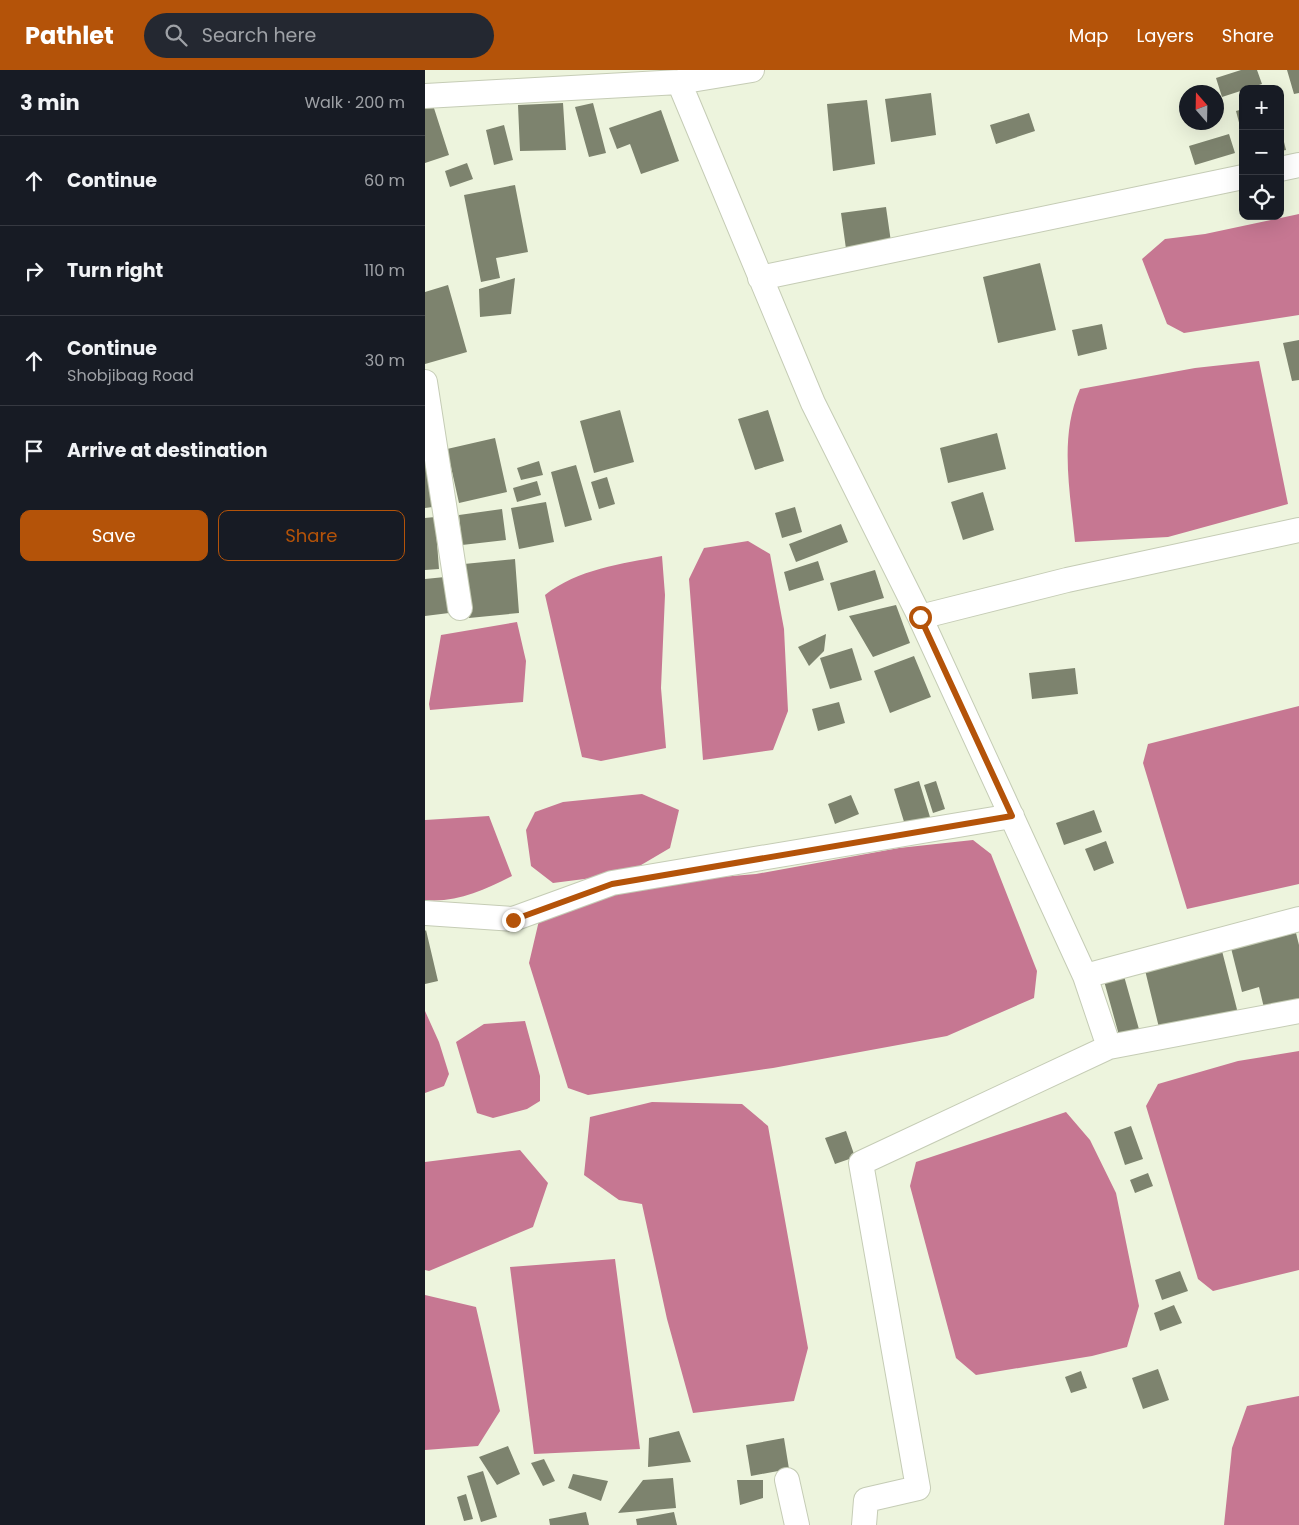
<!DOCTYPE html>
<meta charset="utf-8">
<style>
body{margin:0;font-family:Poppins,sans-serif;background:#242831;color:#f1f3f6}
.controls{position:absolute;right:15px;top:15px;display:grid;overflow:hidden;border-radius:10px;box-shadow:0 5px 20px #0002}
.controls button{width:45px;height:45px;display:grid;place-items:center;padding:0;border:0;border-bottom:1px solid #363941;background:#171b24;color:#f1f3f6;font:25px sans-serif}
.compass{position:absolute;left:754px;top:15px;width:45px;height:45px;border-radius:50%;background:#171b24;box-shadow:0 5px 20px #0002;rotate:340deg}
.stop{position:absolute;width:15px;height:15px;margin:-11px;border:4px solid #b45309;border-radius:50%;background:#fff}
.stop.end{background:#b45309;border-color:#fff;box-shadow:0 1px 5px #0008}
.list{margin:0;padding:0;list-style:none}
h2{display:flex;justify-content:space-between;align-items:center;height:65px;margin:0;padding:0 20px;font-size:21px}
h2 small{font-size:16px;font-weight:400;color:#9ea1a6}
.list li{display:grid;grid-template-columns:32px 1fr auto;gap:15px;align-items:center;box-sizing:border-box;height:90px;padding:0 20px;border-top:1px solid #363941}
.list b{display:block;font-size:19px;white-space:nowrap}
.list p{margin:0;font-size:16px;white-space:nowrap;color:#9ea1a6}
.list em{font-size:16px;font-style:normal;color:#9ea1a6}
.actions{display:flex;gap:10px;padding:15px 20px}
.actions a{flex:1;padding:11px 0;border:1px solid #b45309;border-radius:10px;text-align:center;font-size:18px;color:#b45309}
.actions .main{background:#b45309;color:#fff}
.icon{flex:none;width:28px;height:28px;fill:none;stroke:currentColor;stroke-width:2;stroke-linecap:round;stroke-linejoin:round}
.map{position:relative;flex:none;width:874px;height:1455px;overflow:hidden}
header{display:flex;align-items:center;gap:30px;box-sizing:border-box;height:70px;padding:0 25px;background:#b45309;color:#fff}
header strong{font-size:24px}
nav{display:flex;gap:28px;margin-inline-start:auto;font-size:18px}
.search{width:350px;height:45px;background:#242831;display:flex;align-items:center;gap:12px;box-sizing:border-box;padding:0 18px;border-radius:28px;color:#9ea1a6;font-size:19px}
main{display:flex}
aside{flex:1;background:#171b24}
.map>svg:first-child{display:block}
</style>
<header>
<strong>Pathlet</strong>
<div class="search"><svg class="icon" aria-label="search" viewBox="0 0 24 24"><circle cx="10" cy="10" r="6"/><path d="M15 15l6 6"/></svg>Search here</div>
<nav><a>Map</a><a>Layers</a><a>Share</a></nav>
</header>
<main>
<aside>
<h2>3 min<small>Walk · 200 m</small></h2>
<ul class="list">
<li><svg class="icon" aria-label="ahead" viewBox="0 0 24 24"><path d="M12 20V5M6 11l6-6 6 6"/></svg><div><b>Continue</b></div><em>60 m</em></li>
<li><svg class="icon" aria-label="right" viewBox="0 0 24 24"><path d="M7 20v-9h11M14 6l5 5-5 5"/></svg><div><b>Turn right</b></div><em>110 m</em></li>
<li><svg class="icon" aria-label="ahead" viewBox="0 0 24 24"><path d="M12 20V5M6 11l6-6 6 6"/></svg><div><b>Continue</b><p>Shobjibag Road</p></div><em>30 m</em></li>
<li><svg class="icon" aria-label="arrive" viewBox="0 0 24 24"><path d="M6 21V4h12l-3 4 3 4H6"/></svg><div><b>Arrive at destination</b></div></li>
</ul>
<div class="actions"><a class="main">Save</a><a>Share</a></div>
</aside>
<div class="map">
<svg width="874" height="1455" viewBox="0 0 874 1455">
<rect width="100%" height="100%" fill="#edf4dd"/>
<path fill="#c67792" d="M874,144V245L759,263L742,254L717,189L740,169L780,164Z
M834,291L863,434L743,467L650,472C645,421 634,366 655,319L770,298Z
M323,471L345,484L359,559L363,641L348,680L278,690L264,509L279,478Z
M237,486L240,525L236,618L241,678L176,691L157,687L120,525C153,499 196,494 237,486Z
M92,552L101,591L98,632L5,640L4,634L16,565Z
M874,636V814L762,839L718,693L723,674Z
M217,724L254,740L245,778L211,798L175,807L128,813L106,796L101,760L110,742L138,732Z
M64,746L87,806C60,820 31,833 0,830V750Z
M548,770L566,784L612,901L609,928L522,966L348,998L163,1025L143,1018L104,893L116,842L237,812L331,804L474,778Z
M0,941L14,972L24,1004L19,1016L0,1023Z
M100,951L115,1006V1031L102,1039L68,1048L52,1043L31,972L59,954Z
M874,981V1200L788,1221L773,1209L721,1036L733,1014L813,991Z
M227,1032L317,1034L343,1056L383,1278L369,1331L268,1343L242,1249L217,1134L194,1130L159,1105L165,1047Z
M641,1042L665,1070L691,1123L714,1236L702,1277L667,1286L551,1305L531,1288L485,1116L491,1092Z
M95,1080L123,1113L108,1157L4,1201L0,1200V1092Z
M190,1189L215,1379L109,1384L85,1197Z
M0,1225L51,1237L75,1341L53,1376L0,1380Z
M874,1326V1455H799L807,1378L822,1336Z"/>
<path fill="#7d836e" d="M816,0H832L837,14L797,27L791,8Z
M862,0H874V23L869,24Z
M506,23L511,65L466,72L460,29Z
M442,30L450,94L408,101L402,34Z
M138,33L141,80L95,81L93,35Z
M168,33L181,83L164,87L150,37Z
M8,35L24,85L0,93V38Z
M818,39V64H817L811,41Z
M236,40L254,91L216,104L205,74L192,79L184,58Z
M604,43L610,61L571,74L565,55Z
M79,55L88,90L69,95L61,60Z
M856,60L861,80L855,81V61Z
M804,64L810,83L770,95L764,76Z
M42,93L48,109L25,117L20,101Z
M90,115L103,182L71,188L75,208L56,212L39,125Z
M461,137L467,179L422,186L416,143Z
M615,193L631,260L573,273L558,207Z
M90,208L86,244L55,247L54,219Z
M23,215L42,282L0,294V222Z
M677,254L682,279L653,286L647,260Z
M874,270V310L867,311L858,273Z
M195,340L209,392L169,403L155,351Z
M343,340L359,391L330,400L313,349Z
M572,363L581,399L523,413L515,378Z
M70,368L82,422L34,433L22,379Z
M0,382L15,436L0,438Z
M114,391L118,405L96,410L92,398Z
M151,395L167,450L140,457L126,402Z
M182,407L190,434L174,439L166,412Z
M112,411L116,425L92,432L88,418Z
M558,422L569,460L538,470L526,432Z
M121,432L129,472L94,479L86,438Z
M370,437L377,462L357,468L350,443Z
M77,439L81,470L37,475L34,445Z
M10,447L14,499L0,500V448Z
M416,454L423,472L371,492L364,474Z
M90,489L94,543L44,548L39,494Z
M393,491L399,510L364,521L359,502Z
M450,500L459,528L413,541L405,513Z
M20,507L24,543L0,546V509Z
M471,535L485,573L448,587L424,546Z
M401,564L399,581L384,596L373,577Z
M427,578L437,610L405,619L395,588Z
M489,586L506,627L465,643L449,601Z
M650,598L653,624L607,629L604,603Z
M414,632L420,653L393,661L387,639Z
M494,711L505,747L480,755L469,719Z
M511,711L520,739L508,743L499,715Z
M426,725L434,744L410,754L403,734Z
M669,740L677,762L639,775L631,753Z
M681,771L689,793L669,801L660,779Z
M1,860L13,911L0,914V861Z
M871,863L874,875V934L840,942L834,917L817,922L806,878Z
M796,877L816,955L738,974L719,896Z
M699,906L717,970L697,976L679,911Z
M706,1056L718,1089L700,1095L689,1062Z
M421,1061L430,1087L410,1094L400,1068Z
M723,1103L728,1116L710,1123L705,1110Z
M755,1201L763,1221L737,1230L730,1210Z
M749,1235L757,1253L735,1261L729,1243Z
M733,1299L744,1330L718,1339L707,1308Z
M656,1301L662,1318L646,1323L640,1307Z
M254,1361L266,1392L223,1397L224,1368Z
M359,1368L364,1399L326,1406L321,1375Z
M83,1376L95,1404L72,1415L54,1387Z
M119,1389L130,1411L118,1416L106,1393Z
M58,1401L72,1447L56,1452L42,1406Z
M148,1404L183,1411L176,1431L143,1418Z
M248,1408L251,1438L193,1443L218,1410Z
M312,1410H338V1428L315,1435Z
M41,1424L48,1449L39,1451L32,1427Z
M161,1442L164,1455H125L124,1449Z
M249,1442L252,1455H212L211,1449Z"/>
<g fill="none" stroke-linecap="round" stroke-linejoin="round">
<g stroke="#c5ccb5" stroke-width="26">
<path id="minor" d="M254,12L388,333L495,547L660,906L874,849
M0,26L254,12L327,0
M855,99L874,95
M335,208L818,107
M0,312L35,538
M495,547L642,510L874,460
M0,843L88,849L187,813L587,746
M684,977L874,941
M372,1455L362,1410L372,1455
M439,1455L441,1430L493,1418L436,1093L684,977L660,906"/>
</g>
<use href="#minor" stroke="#fff" stroke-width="24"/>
</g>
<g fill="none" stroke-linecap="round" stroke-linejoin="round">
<path stroke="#b45309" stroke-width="6" d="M88,850L187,814L587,746L495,547"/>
</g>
</svg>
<div class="controls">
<button>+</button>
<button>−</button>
<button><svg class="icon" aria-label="locate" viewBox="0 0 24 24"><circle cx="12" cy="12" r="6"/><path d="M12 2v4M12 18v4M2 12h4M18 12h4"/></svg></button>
</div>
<svg class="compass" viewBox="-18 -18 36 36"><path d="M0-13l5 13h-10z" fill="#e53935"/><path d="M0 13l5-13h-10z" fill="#9ea1a6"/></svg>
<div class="stop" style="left:495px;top:547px"></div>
<div class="stop end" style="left:88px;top:850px"></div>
</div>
</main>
